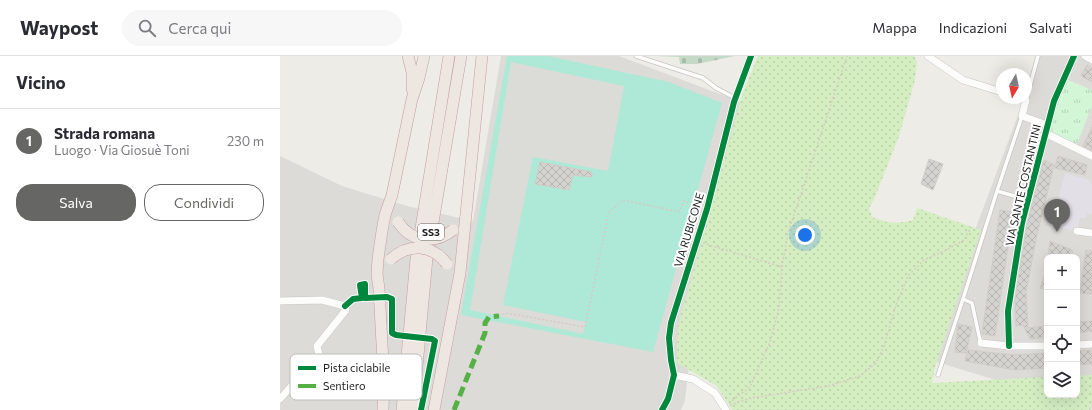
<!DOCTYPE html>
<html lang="it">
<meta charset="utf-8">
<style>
body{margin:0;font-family:Commissioner,sans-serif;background:#f7f7f7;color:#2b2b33}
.controls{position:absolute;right:12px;bottom:12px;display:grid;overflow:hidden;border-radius:8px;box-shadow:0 4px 16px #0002}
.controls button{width:36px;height:36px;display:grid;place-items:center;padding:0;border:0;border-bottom:1px solid #e1e1e2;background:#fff;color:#2b2b33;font:20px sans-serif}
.compass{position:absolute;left:716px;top:12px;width:36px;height:36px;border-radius:50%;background:#fff;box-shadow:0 4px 16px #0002;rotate:189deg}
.you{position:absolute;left:525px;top:179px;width:14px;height:14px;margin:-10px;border:3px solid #fff;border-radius:50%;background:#1a73e8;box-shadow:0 0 0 6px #1a73e833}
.badge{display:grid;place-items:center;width:26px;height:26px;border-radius:50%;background:#666664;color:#fff;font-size:13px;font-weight:700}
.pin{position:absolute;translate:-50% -33px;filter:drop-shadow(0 1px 2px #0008)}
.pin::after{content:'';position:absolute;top:21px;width:14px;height:12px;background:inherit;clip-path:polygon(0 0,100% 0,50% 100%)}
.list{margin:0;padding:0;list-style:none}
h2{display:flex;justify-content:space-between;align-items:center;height:52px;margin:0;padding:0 16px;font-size:17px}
h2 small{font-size:13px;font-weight:400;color:#7c7c81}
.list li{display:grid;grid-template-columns:26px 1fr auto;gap:12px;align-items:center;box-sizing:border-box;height:64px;padding:0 16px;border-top:1px solid #e1e1e2}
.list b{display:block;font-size:15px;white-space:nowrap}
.list p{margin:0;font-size:13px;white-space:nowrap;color:#7c7c81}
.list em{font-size:13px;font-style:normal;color:#7c7c81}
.actions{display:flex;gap:8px;padding:12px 16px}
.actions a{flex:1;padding:9px 0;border:1px solid #666664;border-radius:16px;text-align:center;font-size:14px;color:#666664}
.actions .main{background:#666664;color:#fff}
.icon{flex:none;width:22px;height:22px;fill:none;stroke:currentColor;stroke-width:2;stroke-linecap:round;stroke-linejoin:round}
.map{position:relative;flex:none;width:812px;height:354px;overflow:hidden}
header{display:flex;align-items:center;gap:24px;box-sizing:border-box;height:56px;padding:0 20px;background:#fff;border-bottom:1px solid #e1e1e2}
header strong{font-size:19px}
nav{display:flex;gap:22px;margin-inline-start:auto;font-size:14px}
.search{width:280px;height:36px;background:#f7f7f7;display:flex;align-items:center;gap:10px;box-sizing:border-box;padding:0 14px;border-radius:22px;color:#7c7c81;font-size:15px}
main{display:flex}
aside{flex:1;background:#fff}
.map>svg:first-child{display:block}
</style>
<header>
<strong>Waypost</strong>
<div class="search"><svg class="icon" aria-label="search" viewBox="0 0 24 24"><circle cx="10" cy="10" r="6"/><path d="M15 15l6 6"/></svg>Cerca qui</div>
<nav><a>Mappa</a><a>Indicazioni</a><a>Salvati</a></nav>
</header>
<main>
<aside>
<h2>Vicino<small></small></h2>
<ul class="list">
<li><span class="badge">1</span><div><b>Strada romana</b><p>Luogo · Via Giosuè Toni</p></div><em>230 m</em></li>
</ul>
<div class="actions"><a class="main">Salva</a><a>Condividi</a></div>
</aside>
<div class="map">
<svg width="812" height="354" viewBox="0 0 812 354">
<defs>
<pattern id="grass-dots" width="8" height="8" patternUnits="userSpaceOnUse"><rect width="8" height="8" fill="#d4eec2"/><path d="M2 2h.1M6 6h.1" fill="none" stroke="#b6cca6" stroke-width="1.8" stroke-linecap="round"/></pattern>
<pattern id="cemetery-stones" width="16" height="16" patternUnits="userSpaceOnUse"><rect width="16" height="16" fill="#c4dac7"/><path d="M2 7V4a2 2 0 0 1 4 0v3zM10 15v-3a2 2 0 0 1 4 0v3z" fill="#a8bbaa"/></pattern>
<pattern id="park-tufts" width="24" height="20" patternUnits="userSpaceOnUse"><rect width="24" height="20" fill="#d2f6d6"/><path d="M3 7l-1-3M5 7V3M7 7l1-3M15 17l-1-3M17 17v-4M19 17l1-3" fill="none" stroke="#b4d2b7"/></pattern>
<pattern id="building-cross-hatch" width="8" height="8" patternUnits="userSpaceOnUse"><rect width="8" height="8" fill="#d5d3cf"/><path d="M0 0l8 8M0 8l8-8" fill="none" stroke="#b6b5b1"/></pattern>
</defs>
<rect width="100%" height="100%" fill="#edece6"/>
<path fill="#dcdbd8" d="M221,0H339L469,49L411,291L405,344L401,354H0V100L62,130L127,150L193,165Z
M760,0H812V354H791L797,339V201H767V329H732L647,303Z"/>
<path fill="url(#grass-dots)" d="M478,0H634L637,6L635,24L619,80L595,141L589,152L592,161C609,168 616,168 633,164L637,152L701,174L655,311L652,327L767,321V339H797V320L812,319V345L810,354H452L437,330L397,307L398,271L462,39Z"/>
<path fill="url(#cemetery-stones)" d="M377,0H455L417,8H400L399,1Z"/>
<path fill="url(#park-tufts)" d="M786,23L812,34V50L796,90L774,79L771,69Z"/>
<path fill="#ade9d6" d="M227,0H268L389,26L442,47L373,296L181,259Z"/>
<path fill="#dbdbd8" d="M231,6L344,30L328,115L253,101L223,249L306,266L303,278L190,254Z"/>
<path fill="#e2e0e6" d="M785,117L809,124L812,129V158L807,157L806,162H800L797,175L771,170Z"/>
<path fill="url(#building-cross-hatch)" stroke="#d0cdc7" d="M807,9L812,12V26L801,20Z
M812,71V94L803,90Z
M778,100L807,109L805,119L775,112Z
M649,103L663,108L653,134L641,128Z
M764,104L774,109L756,183L746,237L748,272L767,270V281L750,283L743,269L736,270L735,242L747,168Z
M260,106L312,116V121L293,119L289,134L255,128Z
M720,154L733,156L715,280L702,278Z
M770,185L792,194L794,201H768Z
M806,194L812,195V229L811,238L800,237Z
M766,214H767V233L760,232Z
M812,265V275L797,277V266Z
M678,268L692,271L686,297L675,296Z
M688,294L735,299L767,297V312L735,314L685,305Z
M812,294V308L797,309V295Z"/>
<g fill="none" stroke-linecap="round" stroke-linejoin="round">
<g stroke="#c5c5c2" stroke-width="5">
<path id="service" d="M356,0L423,22L436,32L455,42
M746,44L758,0
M717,135L742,60
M683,243L692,247L699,280L701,287
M658,319L683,243L717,135L748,144"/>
</g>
<g stroke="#c5c5c2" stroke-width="8">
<path id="minor" d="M648,0L683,24L722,36
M805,0L812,4
M741,42L746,44L742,60L767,69
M765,77L812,100
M797,175L812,177
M0,245L42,244L65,250L66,254L37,290L39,299L0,343
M701,287L729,290H767
M797,289L812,288
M729,290L728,255L742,167L774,45L794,0
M394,319L413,323L435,337L446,354
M382,354L388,343L394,319L391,304L389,282L391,267L427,153L454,46L471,0"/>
</g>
<g stroke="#c59ca2" stroke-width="12">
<path id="trunk" d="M128,0L132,16V33
M103,354L104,324L99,233L97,218L98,203L102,175L105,159L112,139L132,43L139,22L144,0
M122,354L136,203L169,0
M133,354L147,202L181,0
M154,354L180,217L202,0"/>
</g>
<path stroke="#d7cac5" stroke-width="1.5" stroke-dasharray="2 2" stroke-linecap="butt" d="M423,187L502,211
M109,241L112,243V277L116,279
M70,246L73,243L82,242L80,229L85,228V242H90
M219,260L226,257L305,271L329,156L343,144L399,156L404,145L421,151
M144,338L155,285L152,283
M449,347L470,331L490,286L499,252L502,211L508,177L567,0
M450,349L471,342L548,330L580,320L596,307L604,290L616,249L628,220L644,204L666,194L684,184L691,171"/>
<use href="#service" stroke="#fcfcfb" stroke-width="3.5"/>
<use href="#minor" stroke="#fcfcfb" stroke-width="7"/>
<use href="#trunk" stroke="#eee6e0" stroke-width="11"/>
<g stroke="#c59ca2" stroke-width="12" stroke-linecap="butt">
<path id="trunk-bridge" d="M118,166C131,186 154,189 173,174
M111,203C129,187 152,188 167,208"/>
</g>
<use href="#trunk-bridge" stroke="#eee6e0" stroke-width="11"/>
<path stroke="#55b145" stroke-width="5" stroke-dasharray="10 5" stroke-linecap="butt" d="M174,354L205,277V267L209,261L219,260"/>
<g stroke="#fff" stroke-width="8">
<path id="cycleway" d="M65,250L73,243L82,242L80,229L85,228V242L107,241L112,243V277L116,279L152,283L155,285L141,354
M729,290L728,255L742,167L774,45L794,0
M382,354L388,343L394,319L391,304L389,282L391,267L427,153L454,46L471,0"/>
</g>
<use href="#cycleway" stroke="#00873e" stroke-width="6"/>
</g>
<g text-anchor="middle" stroke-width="4" stroke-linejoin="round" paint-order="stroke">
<rect fill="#fff" stroke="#626262" stroke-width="1" x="138" y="168" width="26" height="16" rx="3"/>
<g font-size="10" font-weight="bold" fill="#1e1e1e">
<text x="151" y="180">SS3</text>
</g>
<g font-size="11" fill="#1e1e1e" stroke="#fff">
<text transform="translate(743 129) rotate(-77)" y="4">VIA SANTE COSTANTINI</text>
<text transform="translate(409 174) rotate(-73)" y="4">VIA RUBICONE</text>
</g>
</g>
<rect x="10" y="298" width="132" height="46" rx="6" fill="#fff" stroke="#bcbcbc" stroke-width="1"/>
<rect x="18" y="310" width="18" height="4" fill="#00873e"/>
<rect x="18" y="328" width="18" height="4" fill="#55b145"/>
<g font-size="11" fill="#1e1e1e">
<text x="43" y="316">Pista ciclabile</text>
<text x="43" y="334">Sentiero</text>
</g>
</svg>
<div class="controls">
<button>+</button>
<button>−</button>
<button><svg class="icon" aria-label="locate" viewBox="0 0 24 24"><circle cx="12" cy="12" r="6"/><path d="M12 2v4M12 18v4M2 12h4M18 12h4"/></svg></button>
<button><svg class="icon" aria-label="layers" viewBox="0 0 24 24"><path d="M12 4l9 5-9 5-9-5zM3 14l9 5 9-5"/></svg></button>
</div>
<svg class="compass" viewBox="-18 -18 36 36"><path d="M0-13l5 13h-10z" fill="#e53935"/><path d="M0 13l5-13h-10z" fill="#7c7c81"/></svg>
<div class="you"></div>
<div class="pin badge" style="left:777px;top:176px">1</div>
</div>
</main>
